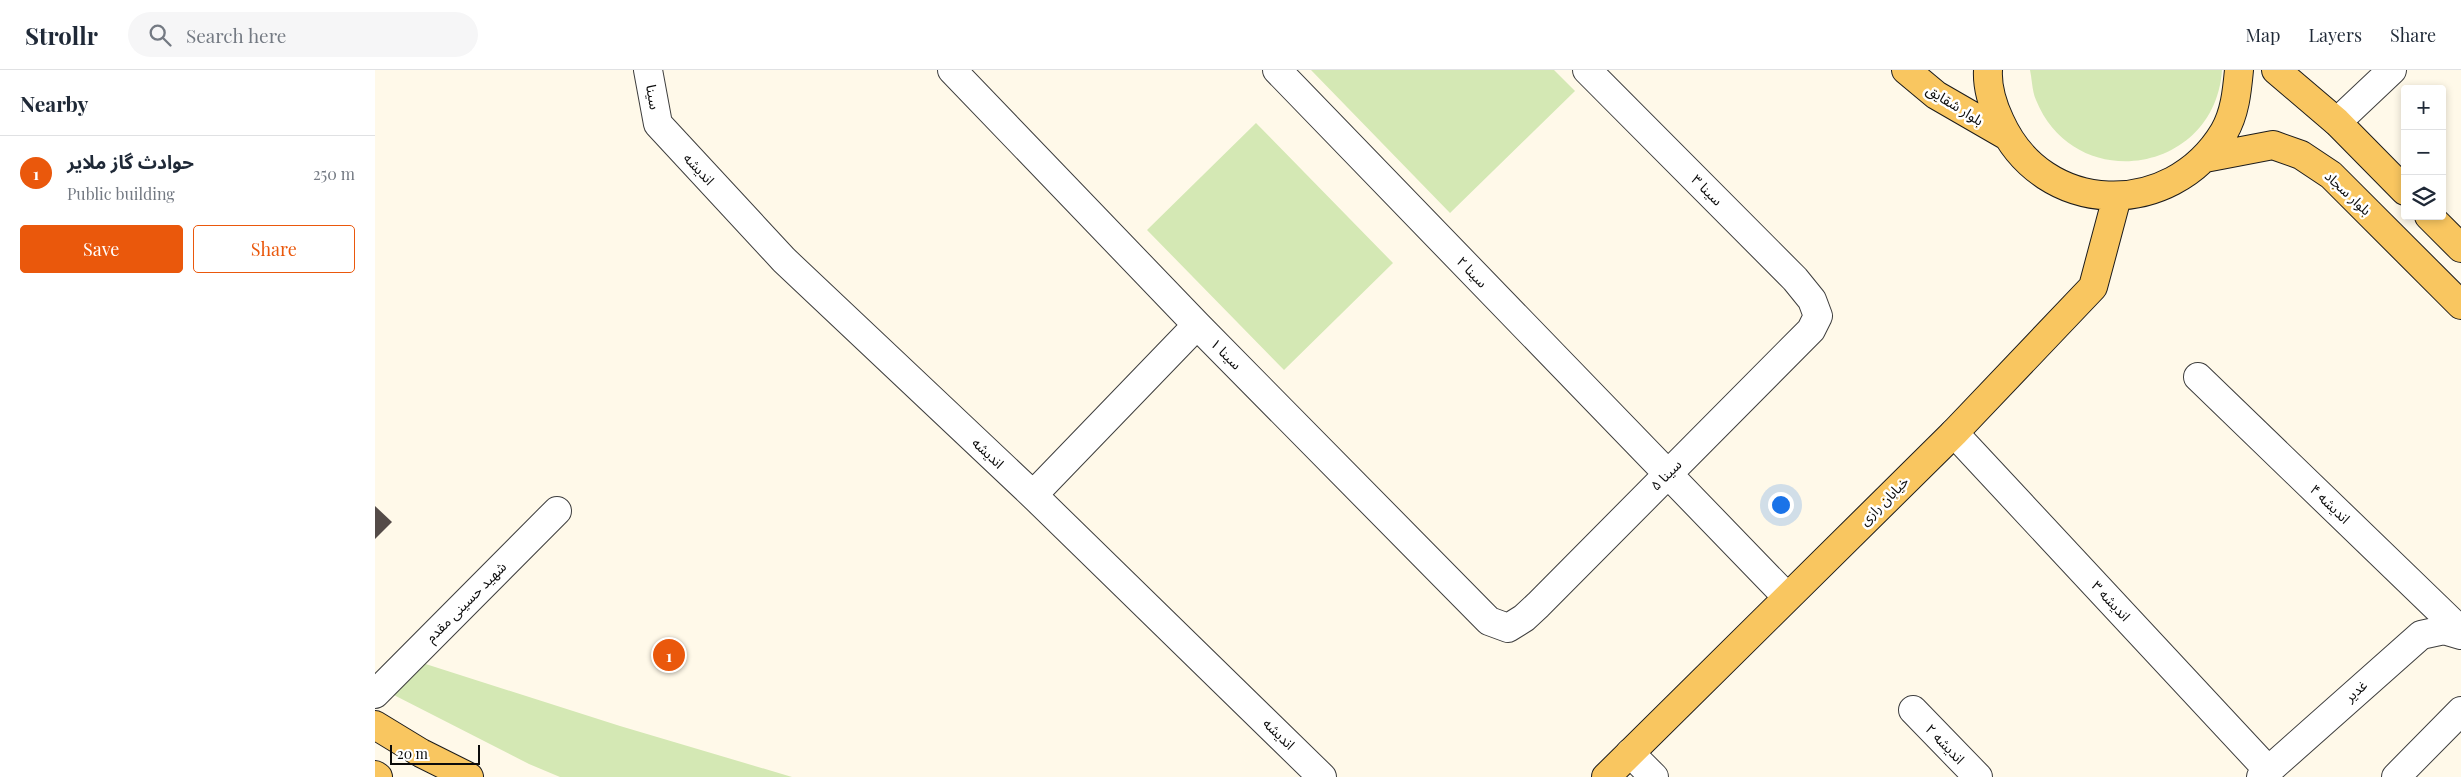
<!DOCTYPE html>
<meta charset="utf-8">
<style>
body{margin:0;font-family:"Playfair Display","Noto Sans Arabic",serif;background:#f6f6f7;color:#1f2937}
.controls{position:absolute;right:15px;top:15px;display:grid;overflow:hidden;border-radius:5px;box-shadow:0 2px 8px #0003}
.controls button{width:45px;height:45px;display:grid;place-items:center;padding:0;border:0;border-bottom:1px solid #e0e1e3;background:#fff;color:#1f2937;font:25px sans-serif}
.scale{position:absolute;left:15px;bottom:12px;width:90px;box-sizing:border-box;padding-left:5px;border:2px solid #0b0b0b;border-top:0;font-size:14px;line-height:18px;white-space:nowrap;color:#0b0b0b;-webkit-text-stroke:4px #fff;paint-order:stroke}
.you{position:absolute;left:1405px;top:434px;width:18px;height:18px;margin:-12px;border:4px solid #fff;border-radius:50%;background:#1a73e8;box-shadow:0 0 0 8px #1a73e833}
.badge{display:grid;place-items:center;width:32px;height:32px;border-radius:50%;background:#ea580c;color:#fff;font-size:16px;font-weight:700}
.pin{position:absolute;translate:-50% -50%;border:2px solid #fff;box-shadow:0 1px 5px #0006}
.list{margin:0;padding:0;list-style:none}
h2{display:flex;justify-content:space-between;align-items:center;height:65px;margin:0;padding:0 20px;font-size:21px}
h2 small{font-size:16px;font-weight:400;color:#747a83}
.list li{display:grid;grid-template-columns:32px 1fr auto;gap:15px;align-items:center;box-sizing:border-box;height:75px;padding:0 20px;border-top:1px solid #e0e1e3}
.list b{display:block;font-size:19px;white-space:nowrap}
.list p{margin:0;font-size:16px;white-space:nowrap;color:#747a83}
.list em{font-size:16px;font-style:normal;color:#747a83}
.actions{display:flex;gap:10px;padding:15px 20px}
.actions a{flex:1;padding:11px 0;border:1px solid #ea580c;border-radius:5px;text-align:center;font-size:18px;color:#ea580c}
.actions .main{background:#ea580c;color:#fff}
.icon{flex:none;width:28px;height:28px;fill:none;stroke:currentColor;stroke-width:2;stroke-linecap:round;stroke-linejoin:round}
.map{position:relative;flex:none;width:2086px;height:707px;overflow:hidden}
header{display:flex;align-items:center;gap:30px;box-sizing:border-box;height:70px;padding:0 25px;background:#fff;border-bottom:1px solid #e0e1e3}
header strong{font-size:24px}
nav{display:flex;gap:28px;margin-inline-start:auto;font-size:18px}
.search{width:350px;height:45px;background:#f6f6f7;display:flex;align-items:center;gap:12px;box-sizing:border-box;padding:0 18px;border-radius:28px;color:#747a83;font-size:19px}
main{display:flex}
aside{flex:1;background:#fff}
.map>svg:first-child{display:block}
</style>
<header>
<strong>Strollr</strong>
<div class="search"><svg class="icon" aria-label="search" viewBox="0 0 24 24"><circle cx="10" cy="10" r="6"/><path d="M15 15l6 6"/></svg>Search here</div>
<nav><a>Map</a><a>Layers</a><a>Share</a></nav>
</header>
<main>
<aside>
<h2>Nearby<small></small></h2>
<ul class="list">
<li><span class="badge">1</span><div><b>حوادث گاز ملایر</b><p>Public building</p></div><em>250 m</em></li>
</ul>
<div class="actions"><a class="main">Save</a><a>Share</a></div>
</aside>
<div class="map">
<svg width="2086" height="707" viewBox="0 0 2086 707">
<rect width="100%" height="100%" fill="#fff9e9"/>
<path fill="#d4e8b4" d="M936,0H1179L1200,21L1075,143Z
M1655,0H1847C1840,104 1700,126 1661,30C1657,21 1657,9 1655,0Z
M881,53L1018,193L909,300L772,160Z
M35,589L245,656L417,707H185L154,694L11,621Z"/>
<path fill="#544b48" d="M0,436L17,452L0,469Z"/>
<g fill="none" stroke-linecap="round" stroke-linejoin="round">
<g stroke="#3e3e3e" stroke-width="30">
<path id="minor" d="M273,0L283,54L409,190L658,425L947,707
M577,0L822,255L1114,551L1133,558L1149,548L1163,535L1436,260L1443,246L1437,230L1420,209L1212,0
M902,0L1412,527
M1962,52L2017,0
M1823,307L2086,561
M1579,363L1893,700
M658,425L822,255
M0,624L182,441
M1538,640L1603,707
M1255,683L1279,707
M1886,707L2046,565L2069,560L2086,565
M2021,707L2086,641"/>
</g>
<g stroke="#1c1c1c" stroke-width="30">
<path id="major" d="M1531,0L1561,25L1632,66
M1613,0C1612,17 1618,36 1625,51C1668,147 1796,150 1849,62C1860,43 1862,21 1864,0
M1901,0L1962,52L2030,121
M1830,88L1898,75L1926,85L1956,105L2086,235
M2054,146L2086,178
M0,655L46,683L94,707
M0,705L3,707
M1231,707L1579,363L1718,217L1742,127"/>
</g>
<use href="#minor" stroke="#fff" stroke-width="28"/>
<use href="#major" stroke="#f9c660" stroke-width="28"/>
</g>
<g text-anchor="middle" stroke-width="5" stroke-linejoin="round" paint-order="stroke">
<g font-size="14" fill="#0b0b0b" stroke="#fff">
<text transform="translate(278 27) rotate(80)" y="5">سینا</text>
<text transform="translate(1580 35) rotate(32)" y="5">بلوار شقایق</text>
<text transform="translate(324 99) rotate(47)" y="5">اندیشه</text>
<text transform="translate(1332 120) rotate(45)" y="5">سینا ۳</text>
<text transform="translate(1973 123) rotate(43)" y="5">بلوار سجاد</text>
<text transform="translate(1097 202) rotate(46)" y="5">سینا ۲</text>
<text transform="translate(851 284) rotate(45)" y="5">سینا ۱</text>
<text transform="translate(613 383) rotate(43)" y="5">اندیشه</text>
<text transform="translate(1291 405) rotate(-45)" y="5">سینا ۵</text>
<text transform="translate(1509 431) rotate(-45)" y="5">خیابان رازی</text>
<text transform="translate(1955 434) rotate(44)" y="5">اندیشه ۴</text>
<text transform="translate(1736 531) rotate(47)" y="5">اندیشه ۳</text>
<text transform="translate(91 532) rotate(-45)" y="5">شهید حسینی مقدم</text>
<text transform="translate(1981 621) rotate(-42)" y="5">غدیر</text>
<text transform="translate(904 664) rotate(44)" y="5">اندیشه</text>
<text transform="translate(1570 674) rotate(46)" y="5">اندیشه ۲</text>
</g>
</g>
</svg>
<div class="controls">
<button>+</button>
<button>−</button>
<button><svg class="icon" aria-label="layers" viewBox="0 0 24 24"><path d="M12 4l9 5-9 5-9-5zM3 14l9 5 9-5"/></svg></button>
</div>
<div class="scale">20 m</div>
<div class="you"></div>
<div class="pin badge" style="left:294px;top:585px">1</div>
</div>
</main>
